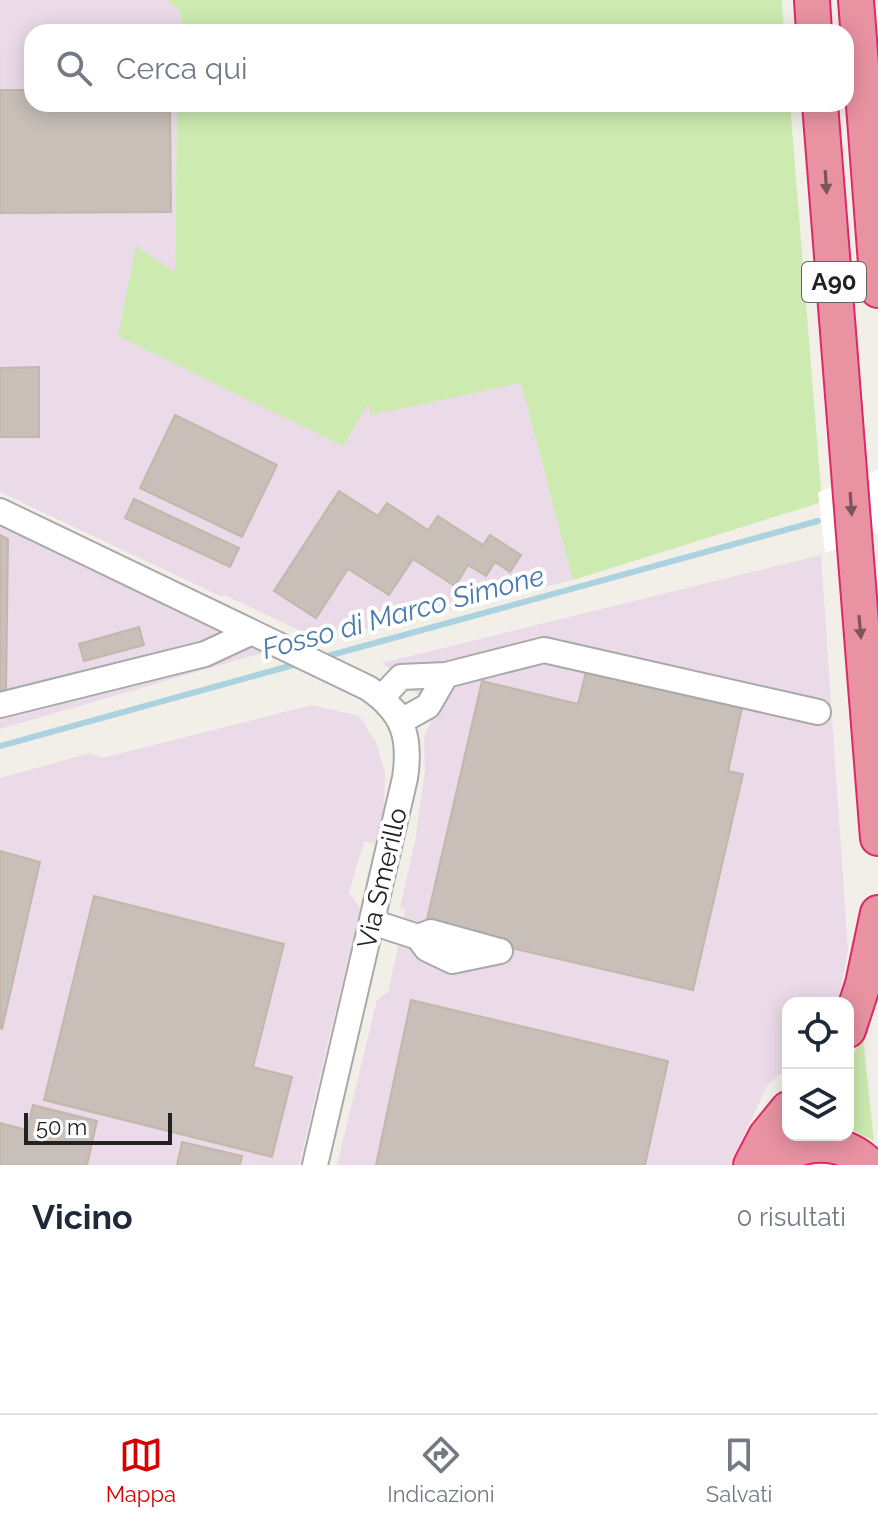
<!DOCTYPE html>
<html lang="it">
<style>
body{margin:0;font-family:Raleway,sans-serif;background:#f6f6f7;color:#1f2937}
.controls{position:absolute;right:24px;bottom:24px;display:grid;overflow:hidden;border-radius:16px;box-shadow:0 4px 20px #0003}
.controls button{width:72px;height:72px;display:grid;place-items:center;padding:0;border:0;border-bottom:2px solid #e0e1e3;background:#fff;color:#1f2937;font:40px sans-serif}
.scale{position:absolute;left:24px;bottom:20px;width:148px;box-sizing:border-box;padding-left:8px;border:4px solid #222;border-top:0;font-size:22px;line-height:28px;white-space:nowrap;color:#222;-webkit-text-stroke:6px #fff;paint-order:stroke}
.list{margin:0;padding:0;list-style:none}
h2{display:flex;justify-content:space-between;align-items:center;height:104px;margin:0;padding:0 32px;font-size:34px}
h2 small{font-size:26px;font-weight:400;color:#747a83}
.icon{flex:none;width:44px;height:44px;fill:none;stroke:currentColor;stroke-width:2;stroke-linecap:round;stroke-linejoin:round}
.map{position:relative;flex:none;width:878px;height:1165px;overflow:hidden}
.search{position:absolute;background:#fff;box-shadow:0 4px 20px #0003;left:24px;right:24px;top:24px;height:88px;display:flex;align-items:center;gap:20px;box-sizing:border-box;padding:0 28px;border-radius:24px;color:#747a83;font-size:30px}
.sheet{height:248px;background:#fff}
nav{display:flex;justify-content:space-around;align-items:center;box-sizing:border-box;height:112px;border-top:2px solid #e0e1e3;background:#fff;font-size:22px;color:#747a83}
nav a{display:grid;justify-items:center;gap:4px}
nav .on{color:#d40000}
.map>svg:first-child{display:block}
</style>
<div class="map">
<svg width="878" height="1165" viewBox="0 0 878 1165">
<rect width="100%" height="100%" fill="#f2efe9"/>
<path fill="#ebdbe8" d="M0,0H168L179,11L184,32H32V104H177L175,273L136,247L369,403L371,415L521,382L573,580L332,637L309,639L305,633L244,604L224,595L222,597L0,492Z
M0,522L189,613L262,653L0,729Z
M821,555L848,951L838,1003H788V1068L768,1084L730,1165H337L377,1000L388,992L396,957L405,909L400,908L415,841L425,771L424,736L435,713L401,677L382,663Z
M312,705L359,716L376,742L385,772L384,810L375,843L364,842L349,892L360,908L299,1165H0V778L90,753L102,758Z"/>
<path fill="#cdebb0" d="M168,0H782L784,32H184L179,11Z
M177,104H790L822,502L573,580L521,383L371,415L368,404L343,446L118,336L136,246L175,272Z
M863,1038L874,1141L848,1128V1063Z"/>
<path fill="#fff" d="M878,470V533L825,553L818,492Z"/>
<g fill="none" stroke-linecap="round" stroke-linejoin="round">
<path stroke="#aad3df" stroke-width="6" d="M324,657L818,521
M0,746L297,664"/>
</g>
<path fill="#c7bfb8" stroke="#c4b6ab" stroke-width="2" d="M0,90H32V104H170L171,212L0,213Z
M39,367V437H0V368Z
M175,415L277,465L242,537L140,488Z
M339,491L378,516L387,503L428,530L438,516L483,545L490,535L521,555L510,572L495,562L486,576L468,565L455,586L413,559L389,595L348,569L316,618L274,591Z
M134,499L239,548L230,567L125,518Z
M0,535L8,539L6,693H0Z
M139,627L144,645L84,661L79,644Z
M586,672L742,708L728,771L743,774L693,990L425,928L482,681L578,704Z
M0,851L40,862L2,1029L0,1028Z
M94,896L284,944L253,1067L292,1077L272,1157L44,1100Z
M411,1000L668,1061L645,1165H376Z
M33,1105L97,1121L87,1165H0V1123L27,1130Z
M182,1142L242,1156L240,1165H177Z"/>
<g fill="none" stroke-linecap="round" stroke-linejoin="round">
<g stroke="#a9a9a9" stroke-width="28">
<path id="minor" d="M0,511L368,688C404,712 411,738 405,778L315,1165
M446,675L428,706L403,720L387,704L386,693L401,677L446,675L544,650L818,712
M0,705L205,654L250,633
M372,922L418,937L427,949L452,961L500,951
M418,937L431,932L496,950"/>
</g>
<g stroke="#dc2a67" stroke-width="38">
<path id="highway" d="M812,0L814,32
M856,0L878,290
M820,104L878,838
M848,1030L863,984L878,913
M751,1165L766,1136L788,1109
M773,1165C800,1138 842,1138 869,1165"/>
</g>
<use href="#minor" stroke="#fff" stroke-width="24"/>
<use href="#highway" stroke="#e892a2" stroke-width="34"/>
</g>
<defs><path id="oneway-solid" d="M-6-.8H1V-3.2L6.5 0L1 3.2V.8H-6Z" transform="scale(2)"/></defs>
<g fill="#7b545c">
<use href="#oneway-solid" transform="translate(826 182) rotate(86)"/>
<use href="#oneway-solid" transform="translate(851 504) rotate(86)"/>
<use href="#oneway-solid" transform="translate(860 627) rotate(85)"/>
</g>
<g text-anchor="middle" stroke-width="8" stroke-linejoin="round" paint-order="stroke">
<rect fill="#fff" stroke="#646464" stroke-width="2" x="802" y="262" width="64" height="40" rx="6"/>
<g font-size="24" font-weight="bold" fill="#222">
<text x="834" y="290">A90</text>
</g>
<g font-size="26" fill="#222" stroke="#fff">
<text transform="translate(382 878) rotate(-77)" y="9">Via Smerillo</text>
</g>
<g font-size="28" font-style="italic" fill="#4a7aab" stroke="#fff">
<text transform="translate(403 612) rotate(-15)" y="10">Fosso di Marco Simone</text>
</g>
</g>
</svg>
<div class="controls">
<button><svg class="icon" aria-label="locate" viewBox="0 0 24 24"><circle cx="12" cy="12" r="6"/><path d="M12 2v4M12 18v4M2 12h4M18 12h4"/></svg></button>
<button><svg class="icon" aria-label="layers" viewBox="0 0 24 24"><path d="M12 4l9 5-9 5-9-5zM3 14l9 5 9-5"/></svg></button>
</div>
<div class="scale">50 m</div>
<div class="search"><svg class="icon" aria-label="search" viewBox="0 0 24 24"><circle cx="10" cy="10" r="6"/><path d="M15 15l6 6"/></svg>Cerca qui</div>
</div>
<section class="sheet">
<h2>Vicino<small>0 risultati</small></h2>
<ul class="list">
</ul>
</section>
<nav>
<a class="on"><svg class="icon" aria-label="map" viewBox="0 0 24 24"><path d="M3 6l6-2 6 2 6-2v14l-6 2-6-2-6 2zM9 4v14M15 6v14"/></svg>Mappa</a>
<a><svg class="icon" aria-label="directions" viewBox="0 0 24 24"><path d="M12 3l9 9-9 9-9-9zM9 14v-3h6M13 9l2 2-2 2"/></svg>Indicazioni</a>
<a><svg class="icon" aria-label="saved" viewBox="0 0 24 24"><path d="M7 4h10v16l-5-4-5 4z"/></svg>Salvati</a>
</nav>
